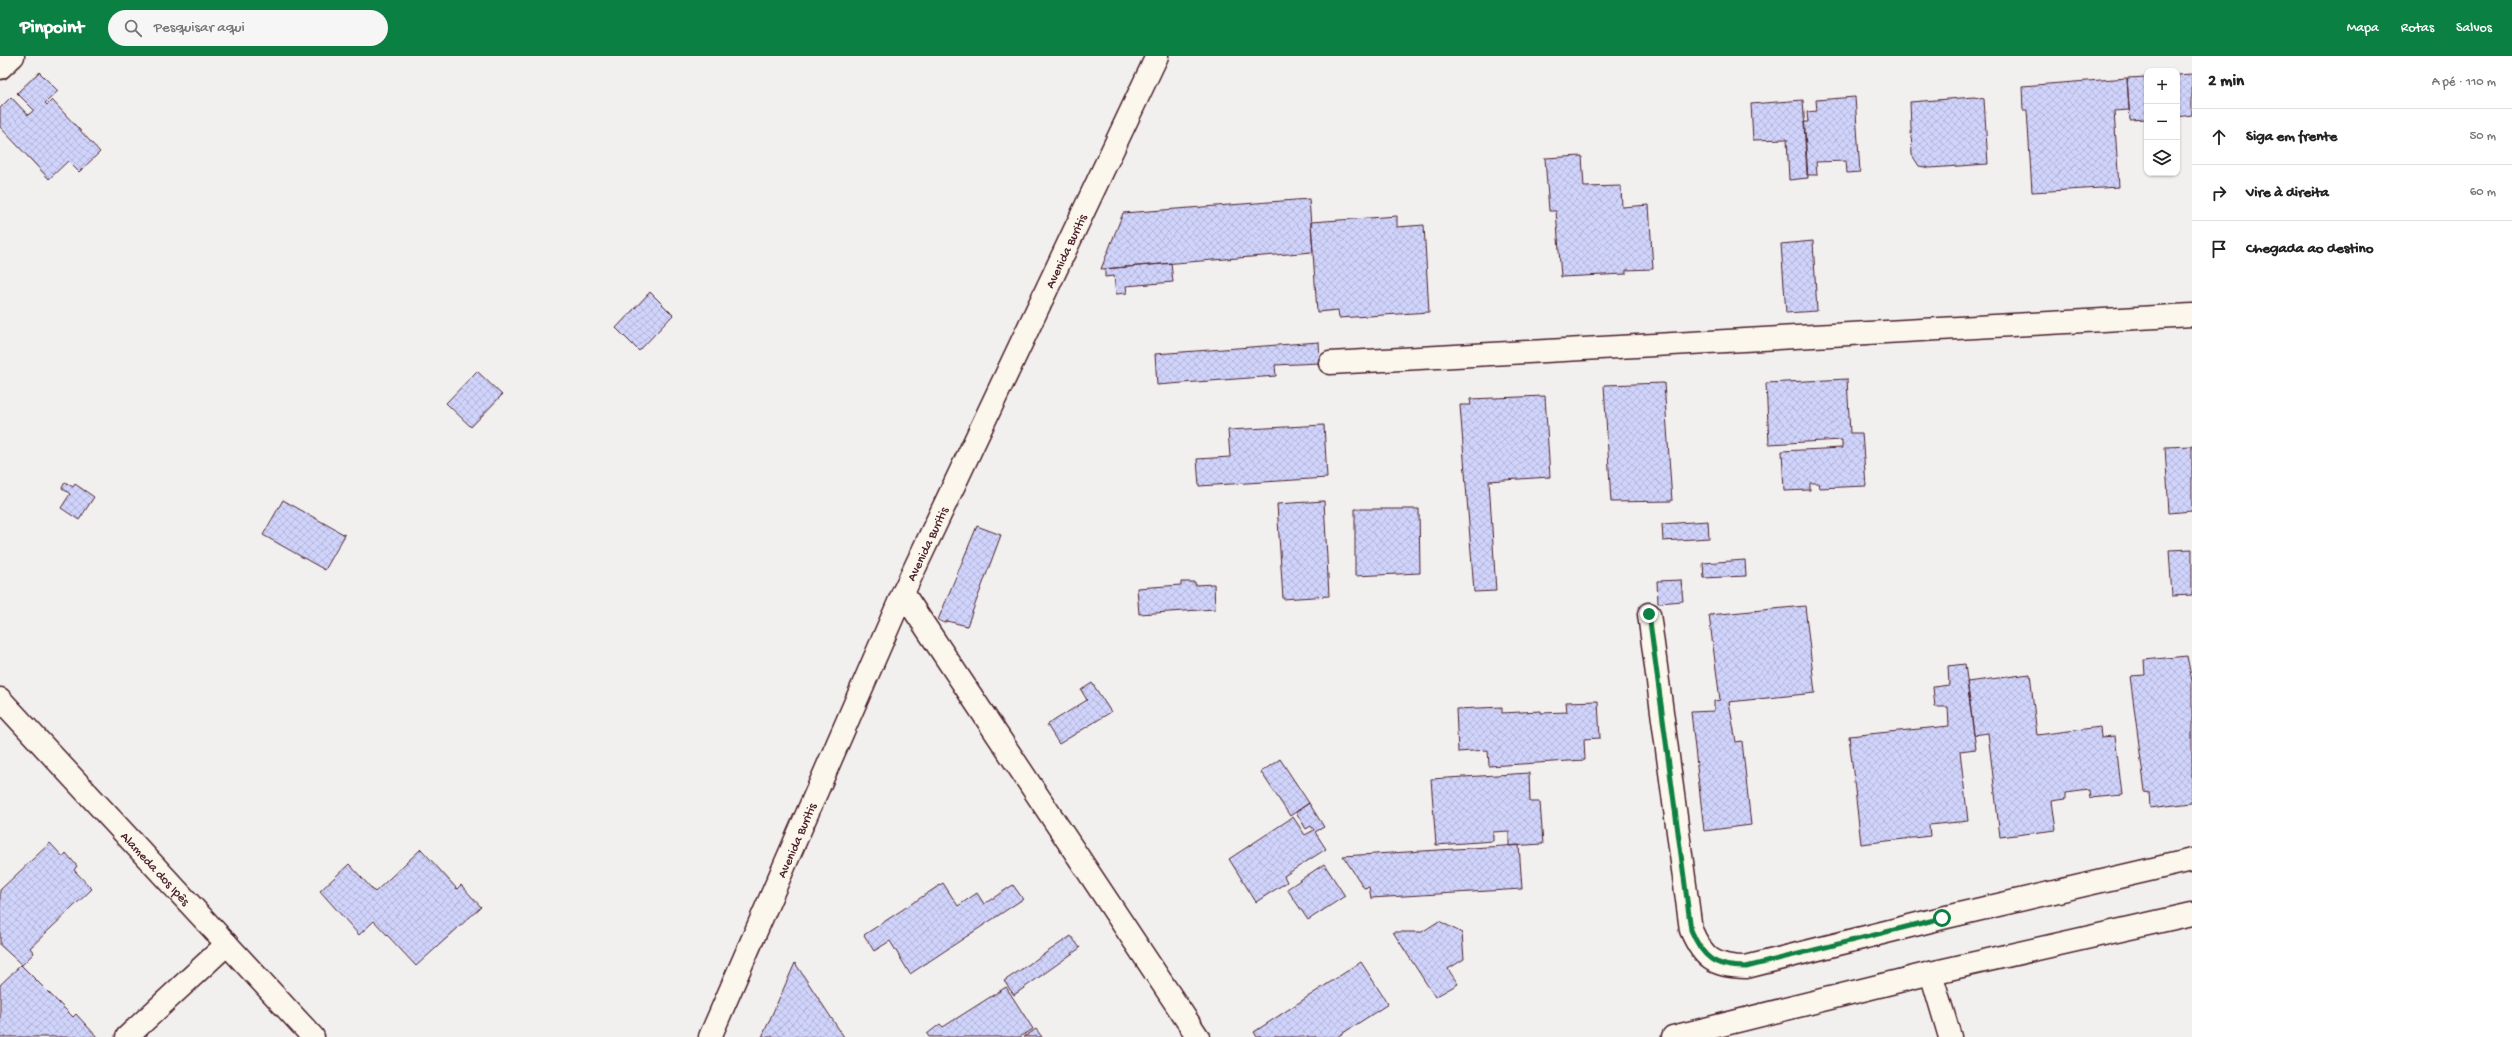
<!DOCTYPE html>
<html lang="pt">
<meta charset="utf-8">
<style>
body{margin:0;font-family:"Gochi Hand",sans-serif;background:#f6f6f6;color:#222}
.controls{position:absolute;right:12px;top:12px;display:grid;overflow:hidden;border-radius:8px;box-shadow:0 1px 3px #0004}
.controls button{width:36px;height:36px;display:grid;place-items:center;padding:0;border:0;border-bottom:1px solid #e0e0e0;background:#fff;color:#222;font:20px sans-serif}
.stop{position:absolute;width:12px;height:12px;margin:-9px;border:3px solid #0b8043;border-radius:50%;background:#fff}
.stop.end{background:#0b8043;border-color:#fff;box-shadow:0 1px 4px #0008}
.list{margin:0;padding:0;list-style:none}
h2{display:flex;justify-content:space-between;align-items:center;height:52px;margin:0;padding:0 16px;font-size:17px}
h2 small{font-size:13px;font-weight:400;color:#767676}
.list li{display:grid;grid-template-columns:26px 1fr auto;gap:12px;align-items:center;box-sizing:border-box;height:56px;padding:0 16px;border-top:1px solid #e0e0e0}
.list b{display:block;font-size:15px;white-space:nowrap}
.list em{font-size:13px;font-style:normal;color:#767676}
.icon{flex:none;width:22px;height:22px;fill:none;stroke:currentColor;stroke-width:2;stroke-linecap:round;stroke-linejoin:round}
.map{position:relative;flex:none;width:2192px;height:981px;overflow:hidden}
header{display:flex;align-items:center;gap:24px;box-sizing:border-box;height:56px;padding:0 20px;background:#0b8043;color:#fff}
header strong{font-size:19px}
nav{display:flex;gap:22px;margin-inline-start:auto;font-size:14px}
.search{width:280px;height:36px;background:#f6f6f6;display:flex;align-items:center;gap:10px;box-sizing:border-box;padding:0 14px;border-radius:22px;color:#767676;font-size:15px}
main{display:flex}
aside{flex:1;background:#fff}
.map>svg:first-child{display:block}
</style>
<header>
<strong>Pinpoint</strong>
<div class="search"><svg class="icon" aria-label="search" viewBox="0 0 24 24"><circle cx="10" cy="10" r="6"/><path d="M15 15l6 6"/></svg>Pesquisar aqui</div>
<nav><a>Mapa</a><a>Rotas</a><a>Salvos</a></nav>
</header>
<main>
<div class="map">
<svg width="2192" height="981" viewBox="0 0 2192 981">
<defs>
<pattern id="building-cross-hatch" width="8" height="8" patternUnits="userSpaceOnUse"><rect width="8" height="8" fill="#d0d3fb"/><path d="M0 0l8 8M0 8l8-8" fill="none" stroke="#b4b5d7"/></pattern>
</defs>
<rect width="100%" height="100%" fill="#f2f0ef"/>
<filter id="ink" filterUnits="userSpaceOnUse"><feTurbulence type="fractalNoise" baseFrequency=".025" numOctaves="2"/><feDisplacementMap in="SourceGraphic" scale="8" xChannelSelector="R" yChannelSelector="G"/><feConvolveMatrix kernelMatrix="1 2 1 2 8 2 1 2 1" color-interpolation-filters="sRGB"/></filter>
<g filter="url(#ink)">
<path fill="url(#building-cross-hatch)" stroke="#4a1f2b" d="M39,16L58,35L45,47L47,49L52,44L100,96L79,116L68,105L49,123L0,71V52L11,41L28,59L34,54L17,37Z
M2192,18V59L2177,61V19Z
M2147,21V63L2130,64L2127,22Z
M2127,22L2129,54L2114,55L2119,131L2032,136L2027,54H2023L2022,30Z
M1855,41L1860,116L1847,117L1846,105L1816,106L1817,119H1807L1804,66H1808L1807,56L1817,55L1816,44Z
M1974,41L1984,43L1988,108L1930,112L1919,110L1912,99L1910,46Z
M1803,44L1808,122L1789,124L1787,83L1753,84L1751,48Z
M1582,100L1584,131L1621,130L1622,151L1649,149L1653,213L1626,214V218L1561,221L1556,155H1549L1545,102Z
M1309,143L1313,196L1101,213L1123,157Z
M1397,160V171L1424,169L1429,256L1339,262L1338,254L1317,256L1311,166Z
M1813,185L1817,255L1786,257L1781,188Z
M1171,207L1173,226L1126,230L1127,237L1116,238L1114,220L1105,221V213Z
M650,236L673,259L639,295L616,272Z
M1319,286L1320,307L1275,309L1276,320L1157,329L1155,298Z
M477,315L502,339L471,371L446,347Z
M1847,323L1850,377H1862L1866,430L1819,432L1818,427H1810V434L1784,435L1782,395L1842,392V384L1769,388L1766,327Z
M1664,327L1672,445L1611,446L1604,329Z
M1545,340L1550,421L1489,425L1496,535L1474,536L1460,349H1471L1470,343Z
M1324,369L1327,422L1199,430L1197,403L1230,401L1228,374Z
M2192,390V455L2169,457L2165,391Z
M65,426L73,431L75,428L94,441L79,464L61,452L70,438L62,432Z
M283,444L345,479L325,514L263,479Z
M1324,445L1329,540L1283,543L1277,448Z
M1355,453H1419L1420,517L1355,520Z
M1708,465L1709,482L1663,485L1662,468Z
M977,470L1001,479L967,570L947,565L944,567L938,564Z
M2192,493V539L2172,540L2169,494Z
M1745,504L1746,520L1704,522L1703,507Z
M1681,524L1683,545L1658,547L1657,525Z
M1181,526H1195V529L1214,528L1215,553L1139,558L1137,532L1181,529Z
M1805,550L1815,637L1729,646L1736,686L1742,685L1751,769L1704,775L1691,656L1714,655V645L1720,644L1709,559Z
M2187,600L2192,625V747L2150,752L2149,736L2145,737V735L2130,620L2145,619L2144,604Z
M1965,608L1976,693L1960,695L1968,765L1929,769L1930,780L1861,788L1849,680L1949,670L1948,651H1935L1933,631L1949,629L1948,610Z
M2030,618L2037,679L2100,671L2101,681L2115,680L2122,739L2090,742L2089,734L2066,737V743L2052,745L2056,774L2000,781L1988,677L1974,679L1967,626Z
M1092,627L1111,656L1059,688L1047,669L1087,644L1081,634Z
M1598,645L1600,682L1584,683L1585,704L1489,710L1488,694L1458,696L1456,653L1502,651V657L1541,655V657L1567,656L1566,646Z
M1280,703L1309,747L1290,760L1261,716Z
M1529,717L1530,746H1540L1543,788L1509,790V775L1493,776V785L1436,789L1431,723Z
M1309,747L1324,771L1315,776L1326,793L1284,820L1287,826L1256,846L1229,803L1293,761L1305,779L1314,774L1311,770L1306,773L1296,756Z
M50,787L63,801L66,797L77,810L74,814L92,833L30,892L34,897L22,909L0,889V834Z
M1519,789L1522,833L1371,842L1369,831L1364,832L1343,800Z
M421,793L457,833L461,829L481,851L416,910L374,865L359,879L320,835L349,808L375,836Z
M1324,808L1345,840L1308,864L1287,833Z
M943,827L958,850L977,837L984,848L1013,829L1023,843L910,918L890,885L874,895L864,879Z
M1439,865L1462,877L1464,903L1448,913L1458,928L1435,941L1393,876H1422Z
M1071,880L1080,892L1014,939L1004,925Z
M1361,906L1388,948L1337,981H1257L1254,976Z
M795,907L844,981H762Z
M21,909L73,961L76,958L97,981H0V929Z
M1006,931L1033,973L1020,981H929L927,978L940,968L943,971Z
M1036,973L1042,981H1024Z"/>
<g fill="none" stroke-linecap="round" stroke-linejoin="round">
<g stroke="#4a1f2b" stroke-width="25">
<g id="minor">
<path d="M0,12L13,0"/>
<path d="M1330,307L2192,259"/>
<path d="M903,537L1198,981"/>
<path d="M1649,558L1691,874C1703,902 1714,911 1746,911L1942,862L2192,804"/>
<path id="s1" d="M0,643L313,981"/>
<path d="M1931,917L1950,981"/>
<path d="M127,981L227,888"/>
<path id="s2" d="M710,981L903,537L1157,0"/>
<path d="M1673,981L1931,917L2192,858"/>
</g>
</g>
<use href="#minor" stroke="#fbf7ec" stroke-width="22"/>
</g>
</g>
<g fill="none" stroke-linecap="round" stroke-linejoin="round" filter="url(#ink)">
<path stroke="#0b8043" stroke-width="5" d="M1649,558L1691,874C1703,902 1714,911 1746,911L1942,862"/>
</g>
<g text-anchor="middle" stroke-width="3" stroke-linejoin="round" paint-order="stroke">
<g font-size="13" fill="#4a1f2b" stroke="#fbf7ec">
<text dy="5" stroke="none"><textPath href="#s2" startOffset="863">Avenida Buritis</textPath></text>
<text dy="5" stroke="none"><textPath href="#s2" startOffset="539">Avenida Buritis</textPath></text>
<text dy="5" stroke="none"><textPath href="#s2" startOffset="215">Avenida Buritis</textPath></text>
<text dy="5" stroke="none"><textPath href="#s1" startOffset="230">Alameda dos Ipês</textPath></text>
</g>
</g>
</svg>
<div class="controls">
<button>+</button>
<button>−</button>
<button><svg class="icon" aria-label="layers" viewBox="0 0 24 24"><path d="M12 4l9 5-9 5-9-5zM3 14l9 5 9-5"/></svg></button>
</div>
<div class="stop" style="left:1942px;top:862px"></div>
<div class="stop end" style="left:1649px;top:558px"></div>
</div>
<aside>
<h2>2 min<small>A pé · 110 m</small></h2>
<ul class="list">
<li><svg class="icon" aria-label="ahead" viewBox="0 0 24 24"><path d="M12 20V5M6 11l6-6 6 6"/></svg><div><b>Siga em frente</b></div><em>50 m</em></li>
<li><svg class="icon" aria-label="right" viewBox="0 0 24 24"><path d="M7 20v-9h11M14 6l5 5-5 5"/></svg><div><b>Vire à direita</b></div><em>60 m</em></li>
<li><svg class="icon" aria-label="arrive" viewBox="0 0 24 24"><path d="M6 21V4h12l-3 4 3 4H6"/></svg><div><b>Chegada ao destino</b></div></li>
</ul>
</aside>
</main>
